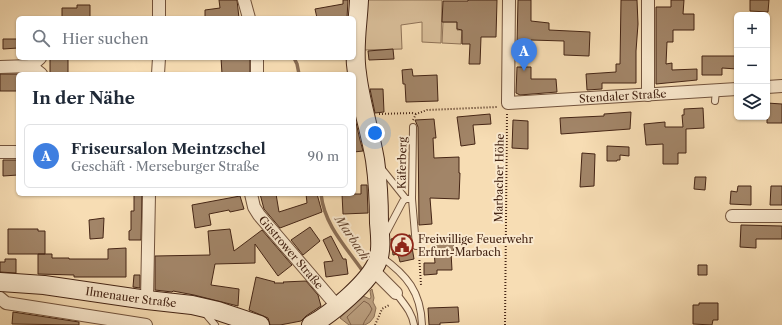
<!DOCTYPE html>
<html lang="de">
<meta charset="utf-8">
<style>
body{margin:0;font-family:"Libre Caslon Text",serif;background:#f6f6f7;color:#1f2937}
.controls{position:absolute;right:12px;top:12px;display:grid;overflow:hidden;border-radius:6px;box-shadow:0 1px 3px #0004}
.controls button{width:36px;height:36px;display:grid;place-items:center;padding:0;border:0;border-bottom:1px solid #e0e1e3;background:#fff;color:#1f2937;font:20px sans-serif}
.you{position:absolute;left:375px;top:133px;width:14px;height:14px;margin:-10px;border:3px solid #fff;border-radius:50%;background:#1a73e8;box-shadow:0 0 0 6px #1a73e833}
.badge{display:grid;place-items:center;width:26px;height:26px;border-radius:50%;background:#0f766e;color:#fff;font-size:13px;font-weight:700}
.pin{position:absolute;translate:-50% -33px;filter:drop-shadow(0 1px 2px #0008)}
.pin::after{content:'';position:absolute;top:21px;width:14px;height:12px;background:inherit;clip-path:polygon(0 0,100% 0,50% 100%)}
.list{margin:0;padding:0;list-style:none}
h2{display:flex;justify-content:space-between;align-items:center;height:52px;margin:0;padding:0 16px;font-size:17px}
h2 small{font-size:13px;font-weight:400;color:#747a83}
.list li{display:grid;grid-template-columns:26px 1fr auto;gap:12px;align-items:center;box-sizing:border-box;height:64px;margin:0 8px 8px;padding:0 8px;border:1px solid #e0e1e3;border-radius:6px}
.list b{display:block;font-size:15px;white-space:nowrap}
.list p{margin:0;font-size:13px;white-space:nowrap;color:#747a83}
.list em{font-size:13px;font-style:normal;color:#747a83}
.icon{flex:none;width:22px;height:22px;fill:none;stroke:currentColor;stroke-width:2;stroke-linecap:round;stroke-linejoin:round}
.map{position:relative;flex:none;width:782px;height:325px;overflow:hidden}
.search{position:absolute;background:#fff;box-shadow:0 1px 3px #0004;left:16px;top:16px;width:340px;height:44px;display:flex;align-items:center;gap:10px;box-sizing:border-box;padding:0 14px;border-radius:6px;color:#747a83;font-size:15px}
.panel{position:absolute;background:#fff;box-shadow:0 1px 3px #0004;left:16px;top:72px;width:340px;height:124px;border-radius:6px}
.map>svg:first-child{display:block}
</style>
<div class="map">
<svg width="782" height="325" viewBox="0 0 782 325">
<rect width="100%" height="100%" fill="#f7ddb4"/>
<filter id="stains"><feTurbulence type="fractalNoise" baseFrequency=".005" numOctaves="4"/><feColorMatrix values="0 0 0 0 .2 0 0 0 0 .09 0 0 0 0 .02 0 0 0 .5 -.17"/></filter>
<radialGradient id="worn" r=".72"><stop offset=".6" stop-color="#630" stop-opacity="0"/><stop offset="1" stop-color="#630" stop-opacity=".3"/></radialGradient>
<path fill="#d9be99" stroke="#8f7257" d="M366,0H442L441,43L422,42V22L401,25L402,49L364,50Z
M443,22H457V30H462L461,44L442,43Z"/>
<path fill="#ba9e7e" stroke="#8b6e54" d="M372,289L374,298L373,302L376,308L374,317L370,322L365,325H349L340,318L363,296L370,299L371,297L370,291Z"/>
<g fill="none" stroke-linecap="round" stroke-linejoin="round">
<path stroke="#80624a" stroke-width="1" d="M351,325L347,317L364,301L369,304L372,309C370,315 364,320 363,325"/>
<path stroke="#8b6e54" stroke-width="3.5" d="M294,58L297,64L299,74
M321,194C324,224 345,246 362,270"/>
</g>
<path fill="#a28568" stroke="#452515" d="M219,0H237L239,18H205V10L220,8Z
M343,0H348L347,18H317L315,9L343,4Z
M468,0H497L496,37H481L480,64H469L470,44H462V30L457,29V22H442L443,1H468Z
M518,0H531V21L549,23V30L590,32L589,56L564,55V41L531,40V44H517Z
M621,0H637L638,24L636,51V83H602V89L587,90L586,74L616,72V64H620Z
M671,0H684L683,14H694V30H673V42H667L666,64L672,63V70L697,69V80L656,84V7H671Z
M750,0H769L768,12L750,11Z
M77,5H90V18H62V8H77Z
M3,39H18V48L3,49Z
M393,49L394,59L369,60L368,51Z
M702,56H737V69L722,68V75H702Z
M50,58H68V74H50Z
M221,58H250V74H222Z
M517,67H531V79H556L557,92L520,95L516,93Z
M412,69L413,76L437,75L438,101L406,102L405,84H403L402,70Z
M0,74H18V91H0Z
M370,89H383L384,112L375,113Z
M767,103L782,104V123H767Z
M703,108L704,128L686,129V153H678V164H663V144L646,145L644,124L665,122V127H683L682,115H684V109Z
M631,112L630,129L561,134L560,118L604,116V114Z
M354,114L360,140L363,151L354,152Z
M490,114L491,124L473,125L475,144L461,146L457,117Z
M434,119L436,138H433L434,158L459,157V173H460L459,199L430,198L432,224L419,225L418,127L415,120Z
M513,120L528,121V149L512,148Z
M607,146L629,147V156L620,155V160H617V161H607Z
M582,153L595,154L594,186L580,187Z
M3,160H18V175L3,176Z
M695,177H706L705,190L694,189Z
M361,185H367L368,213L343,214L342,194H361Z
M738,186H751V205L730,204L731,191L737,192Z
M771,186H782V205H770Z
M134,194H142L141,240H129V231L131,230V211H134Z
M260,194H276L279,212L307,203L306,194H317L322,212L280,228L264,209Z
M240,196L244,209L230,212L229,210L209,214L211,225L195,228L192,205Z
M104,218L103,238L90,239L89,220Z
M741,225L782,226V239H756V248L740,247Z
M310,227L320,241L303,255L291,240Z
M8,229H38V231H45V254H8Z
M230,229L234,251L262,230L292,265L278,276L255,244V263L215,264L211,285L239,289L238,306L194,295L173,291L172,292L155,290V256L210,255L208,231Z
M410,235L414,259L400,262L398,254L393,255L391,239Z
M331,236L343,259H346L348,274L326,277L324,262L333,261L323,240Z
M453,239L454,252H451L452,270H437V274L424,275V263H435L433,241Z
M126,248V277H74V275L38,274V254H52V258H69V259H108V249Z
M5,259H16V273L0,272V262H5Z
M698,265H707V275H698Z
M134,275H140V288L133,287Z
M256,277L275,282L274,283H284L283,282L306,281L318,295L321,306L306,316L301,321L280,325H270L268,318L249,310Z
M699,303H718V320H713L712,325L693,324V305H699Z
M458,307L459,322L440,323V325H429L428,308Z
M13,312L79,322V325L12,324Z"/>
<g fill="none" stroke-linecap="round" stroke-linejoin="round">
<g stroke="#72533d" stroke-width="8">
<path id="lane" d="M715,101L716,90
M413,127L412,199L416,246
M382,169L406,199H412
M385,235L403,201L406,199
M380,256C407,275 421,292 422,325
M396,293C404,304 412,312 414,325
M204,312L215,325"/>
</g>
<g stroke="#72533d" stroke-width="14">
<g id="street">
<path d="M159,0V18"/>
<path d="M244,0L249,18"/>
<path id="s1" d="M509,0L508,103L737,89"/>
<path d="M648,0V95"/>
<path d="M257,58V74"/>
<path d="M31,66L40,58"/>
<path d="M0,67L31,66L41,74"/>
<path d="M158,74L159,58"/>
<path d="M767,87L782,86"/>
<path d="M0,152H18"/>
<path id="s2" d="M251,194L254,207L259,215L337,306"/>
<path d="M732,216H782"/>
<path d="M373,270L396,293"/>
<path d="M0,298L6,303L146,325"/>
<path d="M147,300L149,194"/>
</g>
</g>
<g stroke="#452515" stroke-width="20">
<g id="secondary">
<path id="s3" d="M0,282L44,285L147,300L192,305L218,311L260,325"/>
<path d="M311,325C331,314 370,282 378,260C382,249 380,235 379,223C379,202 378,181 375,160C370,130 360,102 357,73C353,49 358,24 359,0"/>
</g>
</g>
<path stroke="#452515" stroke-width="2" stroke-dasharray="1 2" stroke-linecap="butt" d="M379,114L412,113L416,114
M413,120L416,114L427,110L498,107
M419,254L421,285
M375,325L382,309L389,305
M505,325L507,114"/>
<use href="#lane" stroke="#fae9ce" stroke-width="6"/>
<use href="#street" stroke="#fae9ce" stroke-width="12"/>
<use href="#secondary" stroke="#fae9ce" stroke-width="18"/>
</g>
<defs>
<g id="civic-ring" transform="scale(1.15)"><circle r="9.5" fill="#fae9ce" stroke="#8f2418" stroke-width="1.5"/><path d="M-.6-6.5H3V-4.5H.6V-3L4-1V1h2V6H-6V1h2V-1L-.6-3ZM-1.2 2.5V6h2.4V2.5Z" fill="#8f2418"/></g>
</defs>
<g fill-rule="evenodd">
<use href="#civic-ring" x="402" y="245"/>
</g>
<g text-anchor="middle" stroke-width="4" stroke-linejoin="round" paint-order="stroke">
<g font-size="11" fill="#452515" stroke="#fae9ce">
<text dy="4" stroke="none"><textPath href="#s1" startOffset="218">Stendaler Straße</textPath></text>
<text transform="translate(402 163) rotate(-89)" y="4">Käferberg</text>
<text transform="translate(499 178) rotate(-89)" y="4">Marbacher Höhe</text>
<text dy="4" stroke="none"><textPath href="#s2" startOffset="72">Güstrower Straße</textPath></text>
<text dy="4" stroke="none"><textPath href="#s3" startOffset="132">Ilmenauer Straße</textPath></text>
</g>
<g font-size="11" fill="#452515" stroke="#fae9ce" text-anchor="start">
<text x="418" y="243">Freiwillige Feuerwehr<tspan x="418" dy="13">Erfurt-Marbach</tspan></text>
</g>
<g font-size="12" font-style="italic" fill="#684934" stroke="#fae9ce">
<text transform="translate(352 238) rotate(56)" y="4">Marbach</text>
</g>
</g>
<rect width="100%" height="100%" filter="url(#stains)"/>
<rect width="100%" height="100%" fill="url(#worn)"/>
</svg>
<div class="controls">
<button>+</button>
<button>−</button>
<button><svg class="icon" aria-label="layers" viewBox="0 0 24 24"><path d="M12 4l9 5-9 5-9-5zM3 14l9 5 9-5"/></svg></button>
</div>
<div class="you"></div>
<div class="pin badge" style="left:524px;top:71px;background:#3f7fe0">A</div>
<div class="search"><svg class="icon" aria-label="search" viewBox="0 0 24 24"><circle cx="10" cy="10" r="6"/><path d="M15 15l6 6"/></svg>Hier suchen</div>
<section class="panel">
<h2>In der Nähe<small></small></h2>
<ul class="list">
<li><span class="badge" style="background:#3f7fe0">A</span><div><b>Friseursalon Meintzschel</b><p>Geschäft · Merseburger Straße</p></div><em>90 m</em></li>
</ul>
</section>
</div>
